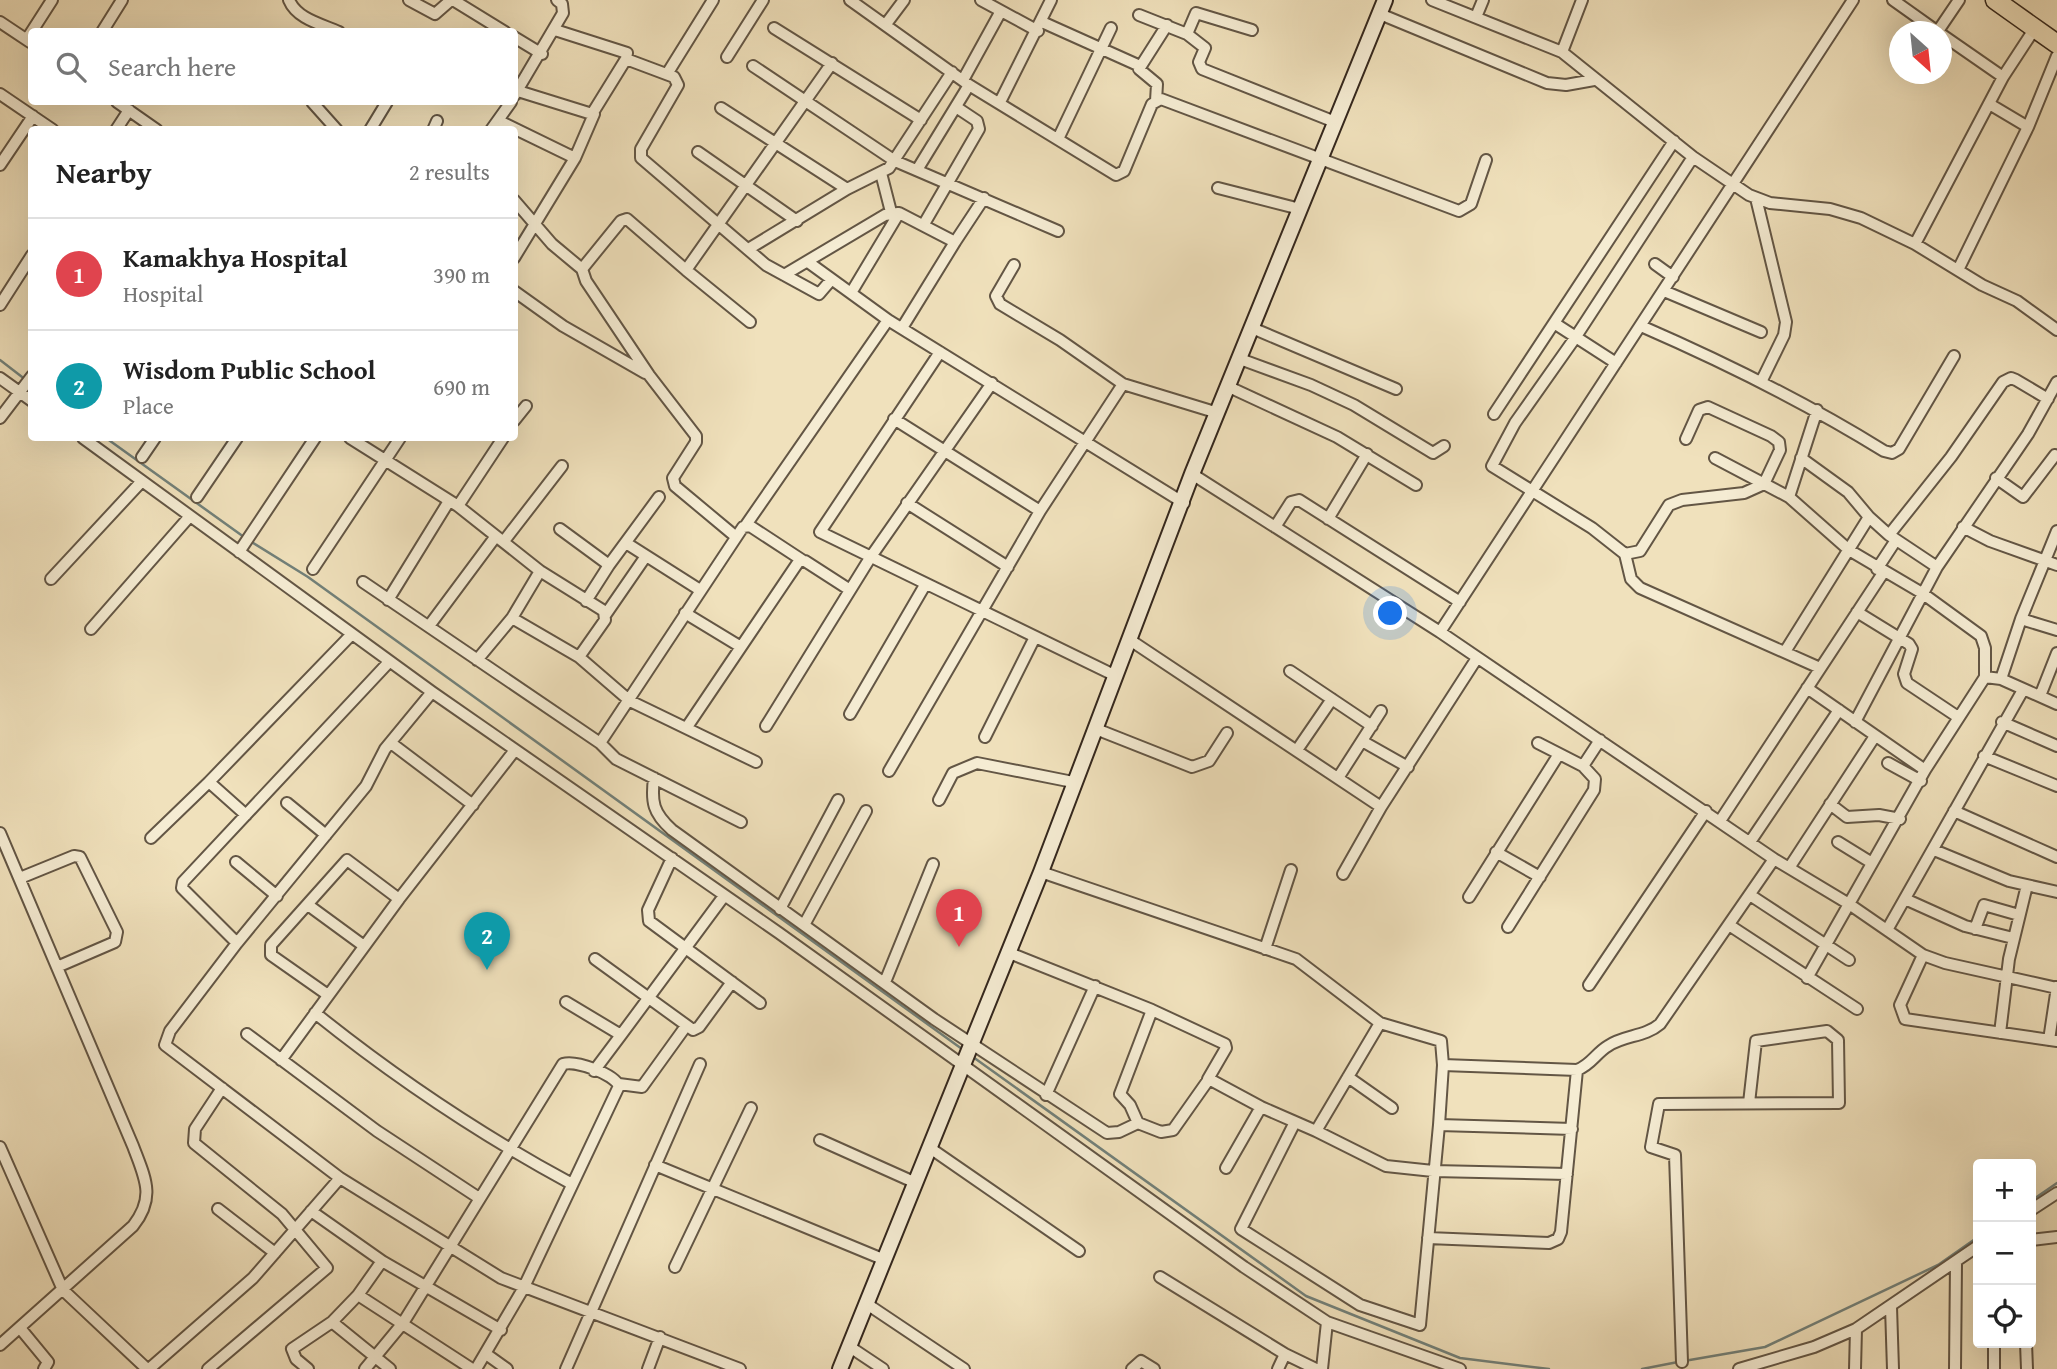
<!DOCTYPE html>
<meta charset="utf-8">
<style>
body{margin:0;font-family:"Gentium Book Plus",serif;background:#f6f6f6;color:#222}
.controls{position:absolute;right:21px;bottom:21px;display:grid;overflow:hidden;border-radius:7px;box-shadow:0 7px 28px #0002}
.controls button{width:63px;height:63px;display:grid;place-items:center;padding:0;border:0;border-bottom:2px solid #e0e0e0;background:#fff;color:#222;font:35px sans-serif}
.compass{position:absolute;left:1889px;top:21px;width:63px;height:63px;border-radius:50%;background:#fff;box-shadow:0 7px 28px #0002;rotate:153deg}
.you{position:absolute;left:1391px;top:614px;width:24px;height:24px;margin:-18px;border:5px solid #fff;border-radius:50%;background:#1a73e8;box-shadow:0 0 0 10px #1a73e833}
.badge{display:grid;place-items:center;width:46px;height:46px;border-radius:50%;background:#db2777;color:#fff;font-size:23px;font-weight:700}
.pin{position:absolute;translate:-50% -58px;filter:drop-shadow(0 2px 4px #0008)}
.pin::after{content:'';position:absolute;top:37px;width:24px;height:21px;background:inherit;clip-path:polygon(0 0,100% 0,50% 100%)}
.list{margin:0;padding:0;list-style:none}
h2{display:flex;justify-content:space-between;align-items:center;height:91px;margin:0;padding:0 28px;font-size:30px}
h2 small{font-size:23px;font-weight:400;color:#767676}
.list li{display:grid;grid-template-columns:46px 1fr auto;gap:21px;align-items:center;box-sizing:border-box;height:112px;padding:0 28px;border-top:2px solid #e0e0e0}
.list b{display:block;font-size:26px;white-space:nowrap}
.list p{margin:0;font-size:23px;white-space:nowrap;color:#767676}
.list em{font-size:23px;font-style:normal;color:#767676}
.icon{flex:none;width:38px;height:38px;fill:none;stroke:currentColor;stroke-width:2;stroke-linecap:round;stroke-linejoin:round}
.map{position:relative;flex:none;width:2057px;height:1369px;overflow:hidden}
.search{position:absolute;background:#fff;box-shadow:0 7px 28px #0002;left:28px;top:28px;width:490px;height:77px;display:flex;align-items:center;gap:18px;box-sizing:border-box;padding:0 24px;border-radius:7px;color:#767676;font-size:26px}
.panel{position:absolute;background:#fff;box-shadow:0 7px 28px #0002;left:28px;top:126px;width:490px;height:315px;border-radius:7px}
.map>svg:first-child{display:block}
</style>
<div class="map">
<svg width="2057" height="1369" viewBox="0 0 2057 1369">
<rect width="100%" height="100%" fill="#f0e1bc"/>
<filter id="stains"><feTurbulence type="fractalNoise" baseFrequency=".00286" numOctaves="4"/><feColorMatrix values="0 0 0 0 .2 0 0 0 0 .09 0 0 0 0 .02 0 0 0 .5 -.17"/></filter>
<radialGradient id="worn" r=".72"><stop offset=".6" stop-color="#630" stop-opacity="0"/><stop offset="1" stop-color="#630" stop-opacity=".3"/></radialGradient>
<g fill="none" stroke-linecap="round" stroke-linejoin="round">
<path stroke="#728079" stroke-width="2.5" d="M0,360L26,380
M106,438L244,537
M250,541L308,577L962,1049
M973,1057L1306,1296L1460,1358L1549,1369
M2031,1201L2057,1183
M1684,1361L1765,1347L1938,1265L1978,1237
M1642,1369L1678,1362"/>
<g stroke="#635645" stroke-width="14">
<path id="minor" d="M289,0C297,19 321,24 339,32
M409,0L435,14L451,0
M453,0L505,32
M850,0L969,85L1116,175L1124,171L1152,104L1161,99L1459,211L1471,204L1486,160
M981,0L1038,31
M1432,0L1562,52L1582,0
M1893,0L1938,32
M1380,14L1547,83L1566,85L1594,80
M1139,15L1187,34L1196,13L1252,30
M1476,17L1483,0
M0,22L30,42
M1042,22L1140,66
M886,24L904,0
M774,28L921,120
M555,30L627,53L626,59
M1938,31L1959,0
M102,32L122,0
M1187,34L1205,48L1199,62L1202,69L1335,122
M1941,34L2003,77
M514,37L542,54
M27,39L52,0
M1562,52L1693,157L1749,195L1770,203L1830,209L1861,218L1915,244L1982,285L2017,301L2057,330
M727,57L763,0
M753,66L895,161L1058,231
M667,74L713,0
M963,80L1001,11
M518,91L592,114L626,59L674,77L678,85L641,149V158L766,265L819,294L831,280
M0,94L53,130
M514,96L563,13L562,4L557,0
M1156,101L1157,84L1139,69L1167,25
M117,102L157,130
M312,102L337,130
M1000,102L1051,0
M1991,105L2028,127
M721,108L847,189
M499,121L575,158
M116,130L129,110
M370,130L387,102
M433,130L437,121
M491,130L511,102
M1058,139L1111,28
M698,152L797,221
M0,165L33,116
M917,170L969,85
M881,173L891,212
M1218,188L1300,209
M1756,198L1786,322L1784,335L1762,380
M514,200L552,244L582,269
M924,224L979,129L977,121L956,107
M955,242L984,198
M1915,244L2003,77L2035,28
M750,248L847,189L889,168L952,72
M514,258L575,158L594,114
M808,262L888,320L1184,503
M1655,264L1673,277
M1014,265L996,296L1000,304L1060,340L1123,384L1218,413
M686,270L750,322
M1958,270L2028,127L2057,56
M784,275L885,215L898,213
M514,291L563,326L645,373
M1664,291L1761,332
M851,293L899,213L955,242L902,328
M0,305L32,255
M1554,323L1616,363
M1641,326C1726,363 1805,402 1884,451L1892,453L1899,449L1954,356
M1252,328L1396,389
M940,352L820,532L1116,676
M1240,359L1311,385L1354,405L1433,453L1444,446
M0,378L32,401
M1229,387L1337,437L1416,485
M1494,414L1674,141
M0,418L32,376
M894,419L1040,511L1123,384
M514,421L526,406
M83,438L432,692L779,933L1244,1267L1327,1322L1460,1369
M350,438L458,506L540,571L604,611L605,620L579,657L630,701L756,762
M1686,439L1699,410L1708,407L1771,436L1779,442L1780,450L1764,484L1744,493L1682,500L1669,505L1640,551L1625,554L1592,528L1492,466L1515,423L1575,338L1693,157
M142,457L155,438
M1715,458L1789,497L1849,550L1922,593L1981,636L1985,648V677L2001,679L2057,704
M1801,458L1848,492L1869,517
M1192,474L1440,632L1774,859L1849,904L1923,955L1945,963L2057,988
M1996,478L2023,497L2055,455
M197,497L237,438
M1789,497L1817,410
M907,503L1008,567
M458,506L503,438
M1328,519L1367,454
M746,525L888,320
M1275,527L1291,502L1299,500L1460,602
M1963,527L1990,541L2057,565
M560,529L609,565L586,601
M1889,535L1937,567
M735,536L675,486L673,478L696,442V436L649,375L586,281L582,269L621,221L627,219L686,270L832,63
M504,541L562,466
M626,543L700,590
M239,552L315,438
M1625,554L1631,579L1640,588L1820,668
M609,565L659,497
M313,569L400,438
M1877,569L1896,540
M51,579L142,481
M363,582L600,743
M388,600L449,501
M1857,612L1909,644L1912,649L1904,674L1907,683L1958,717
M685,613L741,647
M606,614L646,556
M512,618L579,657
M2021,619L2057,630
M429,626L496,536
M91,629L190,516
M1440,632L1853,0
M1130,640L1381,807
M1786,650L1869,517L1889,535L1951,457L2003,382L2011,378L2016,380L2048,399
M477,660L512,618L540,571
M1290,671L1372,726
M2001,679L2021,619L2057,531
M1807,688L1925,770
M432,692L385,749L366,786L237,943L170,1031L165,1045L340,1178L501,1278L740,1369
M2040,696L2057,653
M850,714L925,585
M1855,722L1937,567L2028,434L2057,382
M2002,722L2057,746
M766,726L870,558L992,383
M687,727L799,561H805L850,590
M1096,729L1192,767L1209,761L1227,733
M985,737L1035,637
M1362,741L1408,767
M391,743L473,805
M1538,743L1583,766
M1297,750L1332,699
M1984,756L2057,786
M1888,763L1921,781
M889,771L1040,511
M654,778C651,802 653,813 672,830L934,1019L1107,1133L1119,1132L1138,1123L1161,1132L1173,1130L1209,1079L1261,1107L1316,1131L1380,1023
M1338,778L1381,711
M209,782L352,634
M939,800L953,773L977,763L1073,782
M287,803L326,835
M1830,804L1847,817L1879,815L1900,819
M1954,811L2057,857
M1720,821L1883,573
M741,822L616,759L600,743L743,527L750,526L802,560
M0,833L133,1146C145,1178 156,1197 133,1226L0,1345
M151,838L209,782L246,815
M1750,842L1839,710
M1838,842L1872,863
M1934,850L2009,881L2057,892
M1496,852L1540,877
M672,858L648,910L649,921L760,1003
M236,862L277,896
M1789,868L1875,736
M1041,872L1296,959L1380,1023L1441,1041L1443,1065L1439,1125L1420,1325L1360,1305L1241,1229L1295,1122
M1343,874L1381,807L1477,658
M20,878L74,856L80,857L117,932L115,942L57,967
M1750,895L1849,960
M1469,897L1559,754
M1905,899L1965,926L2013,938
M308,905L364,946
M780,909L838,800
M804,925L866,811
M1729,925L1857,1009
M1508,927L1594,790L1595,779L1583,766L1600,740
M1975,929L1984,905L2019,915
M1887,930L2023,690
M237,943L182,888L183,882L389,662
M1265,949L1291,870
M1007,952L1152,1010L1225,1044L1226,1048L1208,1079
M1923,955L1900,1005L1905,1019L2057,1041
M595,959L693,1030L699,1027L732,982
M1807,978L1925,770L1985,677
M885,982L933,864
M1589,985L1706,811
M328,995L271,955V945L347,860L399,899
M566,1002L621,1035L724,896
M315,1013C396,1078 481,1135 572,1184
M2000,1033L2009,959L2027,885
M247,1034L377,1131L479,1198
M2049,1040L2057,987
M281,1060L399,899L515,750
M1577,1070C1591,1065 1596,1053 1608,1046C1624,1035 1645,1037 1660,1024L1774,859
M594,1071L621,1035
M1348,1077L1392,1108
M619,1084L642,1087L686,1026
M1046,1095L1095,986
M1138,1123L1130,1105L1120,1094L1152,1010
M1439,1125L1572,1129
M1316,1131L1386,1166L1433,1171L1567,1174
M820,1140L916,1183
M0,1147L63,1290L147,1369
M930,1148L1079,1251
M655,1165L885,1260
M1226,1168L1261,1107
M218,1209L275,1253
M2031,1210L2057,1193
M311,1211L382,1261L501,1330
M1428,1238L1549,1243L1558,1239L1561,1232L1577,1070L1443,1065
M2031,1240L2057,1237
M675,1267L751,1108
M1160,1277L1285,1354L1316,1369
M358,1295L472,1369
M867,1304L964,1369
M1891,1307L1893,1369
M332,1322L390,1369
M20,1328L48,1362L44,1369
M2026,1343L2027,1369
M850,1347L883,1369
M486,1354L507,1369
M1682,1362L1675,1155L1651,1147L1659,1104L1839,1103L1838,1040L1827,1031L1756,1041L1749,1103
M149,1369L253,1278L340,1178
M208,1369L327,1268L282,1214L194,1143L195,1129L222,1088
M308,1369L296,1359L292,1349L332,1322L358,1295L382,1261
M365,1369L403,1323L563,1064C576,1060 614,1074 619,1086L523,1289L476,1369
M566,1369L700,1064
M648,1369L660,1337
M1132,1369L1141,1361L1154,1369
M1278,1369L1285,1354
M1322,1369L1327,1322
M1739,1369L1814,1347L1856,1329L1978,1246
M1855,1369L1856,1329
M1955,1369L1956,1263
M1994,1369V1343"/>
</g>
<g stroke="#34271d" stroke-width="18">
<path id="secondary" d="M840,1369L1041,872L1192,474L1385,0"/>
</g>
<g stroke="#34271d" stroke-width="21">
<path id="trunk" d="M1995,0L2057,44"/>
</g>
<use href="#minor" stroke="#f5ecd3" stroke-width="10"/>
<use href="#secondary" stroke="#f5ecd3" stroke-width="14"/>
<use href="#trunk" stroke="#f0e1bc" stroke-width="18"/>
</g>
<rect width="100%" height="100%" filter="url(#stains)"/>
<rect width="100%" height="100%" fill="url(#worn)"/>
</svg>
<div class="controls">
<button>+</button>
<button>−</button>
<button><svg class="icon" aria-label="locate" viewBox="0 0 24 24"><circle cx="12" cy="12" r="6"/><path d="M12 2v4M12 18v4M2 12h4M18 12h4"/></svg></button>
</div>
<svg class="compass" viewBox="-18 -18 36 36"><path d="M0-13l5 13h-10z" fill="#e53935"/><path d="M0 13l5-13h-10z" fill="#767676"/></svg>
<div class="you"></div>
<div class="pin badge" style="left:959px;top:947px;background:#e0444e">1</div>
<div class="pin badge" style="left:487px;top:970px;background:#0f9aa8">2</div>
<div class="search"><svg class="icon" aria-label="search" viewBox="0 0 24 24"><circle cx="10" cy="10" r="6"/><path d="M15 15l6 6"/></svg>Search here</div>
<section class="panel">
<h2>Nearby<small>2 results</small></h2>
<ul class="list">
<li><span class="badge" style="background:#e0444e">1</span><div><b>Kamakhya Hospital</b><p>Hospital</p></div><em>390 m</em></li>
<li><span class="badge" style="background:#0f9aa8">2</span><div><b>Wisdom Public School</b><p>Place</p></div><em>690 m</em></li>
</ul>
</section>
</div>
